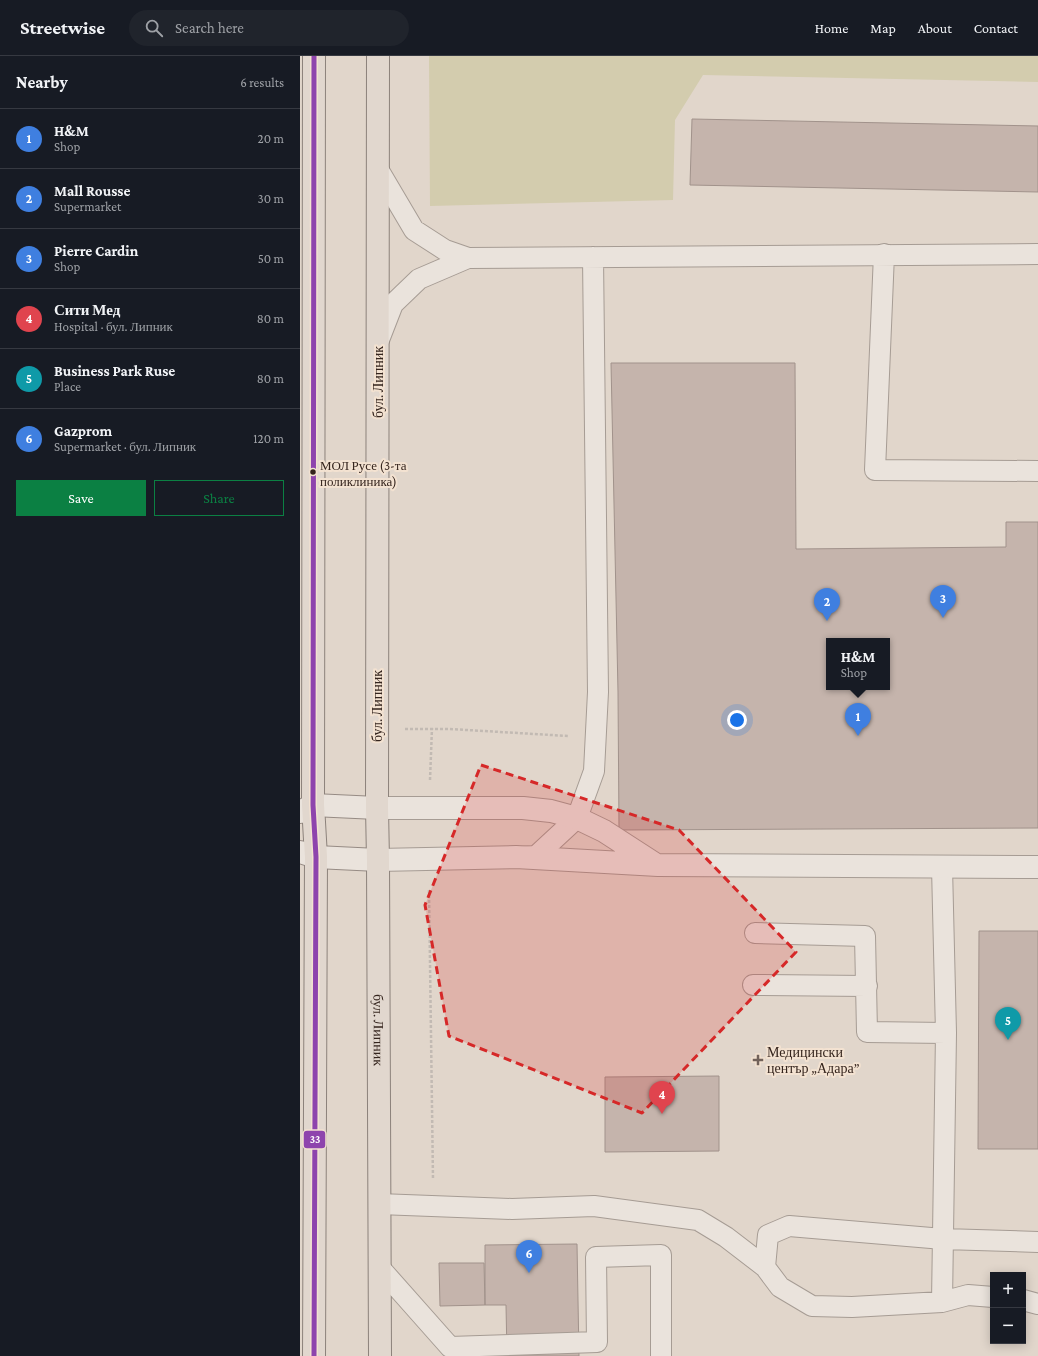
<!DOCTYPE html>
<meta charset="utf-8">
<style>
body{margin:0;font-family:"Crimson Pro",serif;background:#20242c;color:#f1f3f6}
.controls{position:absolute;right:12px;bottom:12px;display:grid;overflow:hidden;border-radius:0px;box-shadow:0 2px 10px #0003}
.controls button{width:36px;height:36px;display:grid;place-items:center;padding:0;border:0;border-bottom:1px solid #363941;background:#171b24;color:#f1f3f6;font:20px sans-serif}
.you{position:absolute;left:437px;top:664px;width:14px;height:14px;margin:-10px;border:3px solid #fff;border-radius:50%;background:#1a73e8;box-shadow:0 0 0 6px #1a73e833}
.badge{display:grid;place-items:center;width:26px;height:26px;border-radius:50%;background:#0b8043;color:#fff;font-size:13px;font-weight:700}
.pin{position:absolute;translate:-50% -33px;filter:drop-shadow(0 1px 2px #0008)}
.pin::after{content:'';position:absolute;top:21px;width:14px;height:12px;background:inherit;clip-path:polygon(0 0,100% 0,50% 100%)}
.popup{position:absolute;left:526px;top:582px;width:64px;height:52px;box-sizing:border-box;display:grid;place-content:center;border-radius:0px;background:#171b24;filter:drop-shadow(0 1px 3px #0005);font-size:13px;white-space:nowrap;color:#9ea1a6}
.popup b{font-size:15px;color:#f1f3f6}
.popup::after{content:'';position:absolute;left:50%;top:100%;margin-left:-8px;border:8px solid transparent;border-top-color:#171b24}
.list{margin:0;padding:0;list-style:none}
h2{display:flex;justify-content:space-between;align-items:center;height:52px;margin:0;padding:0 16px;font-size:17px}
h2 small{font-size:13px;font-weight:400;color:#9ea1a6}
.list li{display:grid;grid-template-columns:26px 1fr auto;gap:12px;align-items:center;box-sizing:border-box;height:60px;padding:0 16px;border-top:1px solid #363941}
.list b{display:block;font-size:15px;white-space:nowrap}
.list p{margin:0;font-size:13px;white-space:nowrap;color:#9ea1a6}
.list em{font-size:13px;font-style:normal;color:#9ea1a6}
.actions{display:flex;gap:8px;padding:12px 16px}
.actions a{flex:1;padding:9px 0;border:1px solid #0b8043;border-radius:0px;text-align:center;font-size:14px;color:#0b8043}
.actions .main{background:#0b8043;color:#fff}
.icon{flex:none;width:22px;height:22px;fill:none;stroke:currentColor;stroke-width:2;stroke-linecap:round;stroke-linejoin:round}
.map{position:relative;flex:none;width:738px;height:1300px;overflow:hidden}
header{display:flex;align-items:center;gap:24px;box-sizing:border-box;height:56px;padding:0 20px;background:#171b24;border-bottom:1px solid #363941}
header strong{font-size:19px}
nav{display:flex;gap:22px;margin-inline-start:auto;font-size:14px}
.search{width:280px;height:36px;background:#20242c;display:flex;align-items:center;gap:10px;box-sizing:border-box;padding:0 14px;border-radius:22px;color:#9ea1a6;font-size:15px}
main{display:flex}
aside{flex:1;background:#171b24}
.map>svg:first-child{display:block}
</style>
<header>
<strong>Streetwise</strong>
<div class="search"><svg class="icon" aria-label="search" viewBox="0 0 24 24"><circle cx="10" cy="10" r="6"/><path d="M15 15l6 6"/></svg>Search here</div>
<nav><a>Home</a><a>Map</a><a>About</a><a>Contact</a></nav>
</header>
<main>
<aside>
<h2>Nearby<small>6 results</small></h2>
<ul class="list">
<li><span class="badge" style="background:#3f7fe0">1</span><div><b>H&amp;M</b><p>Shop</p></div><em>20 m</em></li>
<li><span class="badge" style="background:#3f7fe0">2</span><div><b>Mall Rousse</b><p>Supermarket</p></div><em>30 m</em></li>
<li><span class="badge" style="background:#3f7fe0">3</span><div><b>Pierre Cardin</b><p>Shop</p></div><em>50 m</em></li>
<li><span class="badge" style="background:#e0444e">4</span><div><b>Сити Мед</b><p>Hospital · бул. Липник</p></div><em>80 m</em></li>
<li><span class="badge" style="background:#0f9aa8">5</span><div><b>Business Park Ruse</b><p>Place</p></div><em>80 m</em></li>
<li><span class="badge" style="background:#3f7fe0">6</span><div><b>Gazprom</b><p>Supermarket · бул. Липник</p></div><em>120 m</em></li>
</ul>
<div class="actions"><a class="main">Save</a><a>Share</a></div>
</aside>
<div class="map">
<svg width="738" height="1300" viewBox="0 0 738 1300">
<rect width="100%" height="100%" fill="#e1d6cb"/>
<path fill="#d3ccae" d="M129,0H738V26L403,19L375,64L373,144L130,150Z"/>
<path fill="#c5b4ac" stroke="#a1928b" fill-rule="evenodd" d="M392,63L738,70V136L390,129Z
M311,307H495L496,493L706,491V466H738V772L319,774L318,636ZM529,585H587V631H529Z
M679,875H738V1093H678Z
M419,1020V1095L305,1096V1021Z
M277,1188L279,1300H207L206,1249H185V1189Z
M139,1207H184L185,1249L140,1250Z"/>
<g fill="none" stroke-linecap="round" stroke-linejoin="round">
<g stroke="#a69c94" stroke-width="22">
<path id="lane" d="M78,113L114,174L145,194L168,202L738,198
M584,198L575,414L738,415
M79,284L93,248L119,223L168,202
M222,801L236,800L277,762L294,715L298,636L293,201
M455,877L565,880L567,976L646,977
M453,929L567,930
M79,1148L212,1153L294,1150L398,1164L426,1181L465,1211L480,1231L512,1250L552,1251L642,1246L668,1239L693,1241
M465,1211L468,1179L489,1170L643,1183L738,1186
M80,1212L150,1291L297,1286L296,1201L361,1199V1300
M723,1244L738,1248
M642,1246L646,977L642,811"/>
</g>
<g stroke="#a69c94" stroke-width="24">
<path id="street" d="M77,752H223L251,755L277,762L304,775L355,808
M78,804L216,801L358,809L738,811"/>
</g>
<g stroke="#968b84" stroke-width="24">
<path id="secondary" d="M0,756L13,749L77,752
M0,796L16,801L78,804"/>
</g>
<g stroke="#8c827b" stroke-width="24">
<g id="primary">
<path d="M14,0L13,749L16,801L14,1300"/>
<path id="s1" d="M78,0L77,752L78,804L80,1300"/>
</g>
</g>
<path stroke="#c2bab3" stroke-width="2.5" stroke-dasharray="3 2" stroke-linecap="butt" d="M105,673H150L268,680
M130,724L132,672
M129,834L133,1123"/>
<use href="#lane" stroke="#eae3dc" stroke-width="20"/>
<use href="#street" stroke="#eae3dc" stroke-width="22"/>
<use href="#secondary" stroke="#eae3dc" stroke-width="22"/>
<use href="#primary" stroke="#e1d7ce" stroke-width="22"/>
<g stroke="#f3e2d1" stroke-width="8">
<path id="bus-1" d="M14,0L13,749L16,801L14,1300"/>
</g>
<use href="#bus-1" stroke="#8e44ad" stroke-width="5"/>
</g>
<path fill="#d62828" fill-opacity="0.2" stroke="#d62828" stroke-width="3" stroke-dasharray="8 5" stroke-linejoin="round" d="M181,709L379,774L496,896L342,1057L149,980L125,849Z"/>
<circle fill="#34241d" stroke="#f3e2d1" stroke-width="1.5" cx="13" cy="416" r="3.5"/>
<path fill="#71625a" stroke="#f3e2d1" stroke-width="1.5" d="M456 998h4v4h4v4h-4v4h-4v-4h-4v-4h4z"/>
<g text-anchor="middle" stroke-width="4" stroke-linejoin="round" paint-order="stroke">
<g font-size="13" fill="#34241d" stroke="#f3e2d1" text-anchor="start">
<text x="20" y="414">МОЛ Русе (3-та<tspan x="20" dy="16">поликлиника)</tspan></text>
</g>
<g font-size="14" fill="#34241d" stroke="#f3e2d1">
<text transform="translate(78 326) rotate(-90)" y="5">бул. Липник</text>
<text transform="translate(77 650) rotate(-90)" y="5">бул. Липник</text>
<text dy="5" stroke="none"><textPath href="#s1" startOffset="974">бул. Липник</textPath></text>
</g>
<g font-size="14" fill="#34241d" stroke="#f3e2d1" text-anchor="start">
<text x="467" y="1001">Медицински<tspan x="467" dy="16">център „Адара”</tspan></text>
</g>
</g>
<rect stroke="#f3e2d1" stroke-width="1.5" x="3" y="1074" width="23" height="19" rx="4" fill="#8e44ad"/>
<g font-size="11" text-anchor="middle" font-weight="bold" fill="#fff">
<text x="15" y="1087">33</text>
</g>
</svg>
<div class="controls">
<button>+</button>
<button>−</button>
</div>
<div class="you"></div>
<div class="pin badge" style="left:558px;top:680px;background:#3f7fe0">1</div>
<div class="popup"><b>H&amp;M</b>Shop</div>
<div class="pin badge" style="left:527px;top:565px;background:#3f7fe0">2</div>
<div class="pin badge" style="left:643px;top:562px;background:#3f7fe0">3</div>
<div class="pin badge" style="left:362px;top:1058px;background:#e0444e">4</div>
<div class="pin badge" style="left:708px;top:984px;background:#0f9aa8">5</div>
<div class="pin badge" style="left:229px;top:1217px;background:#3f7fe0">6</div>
</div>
</main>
